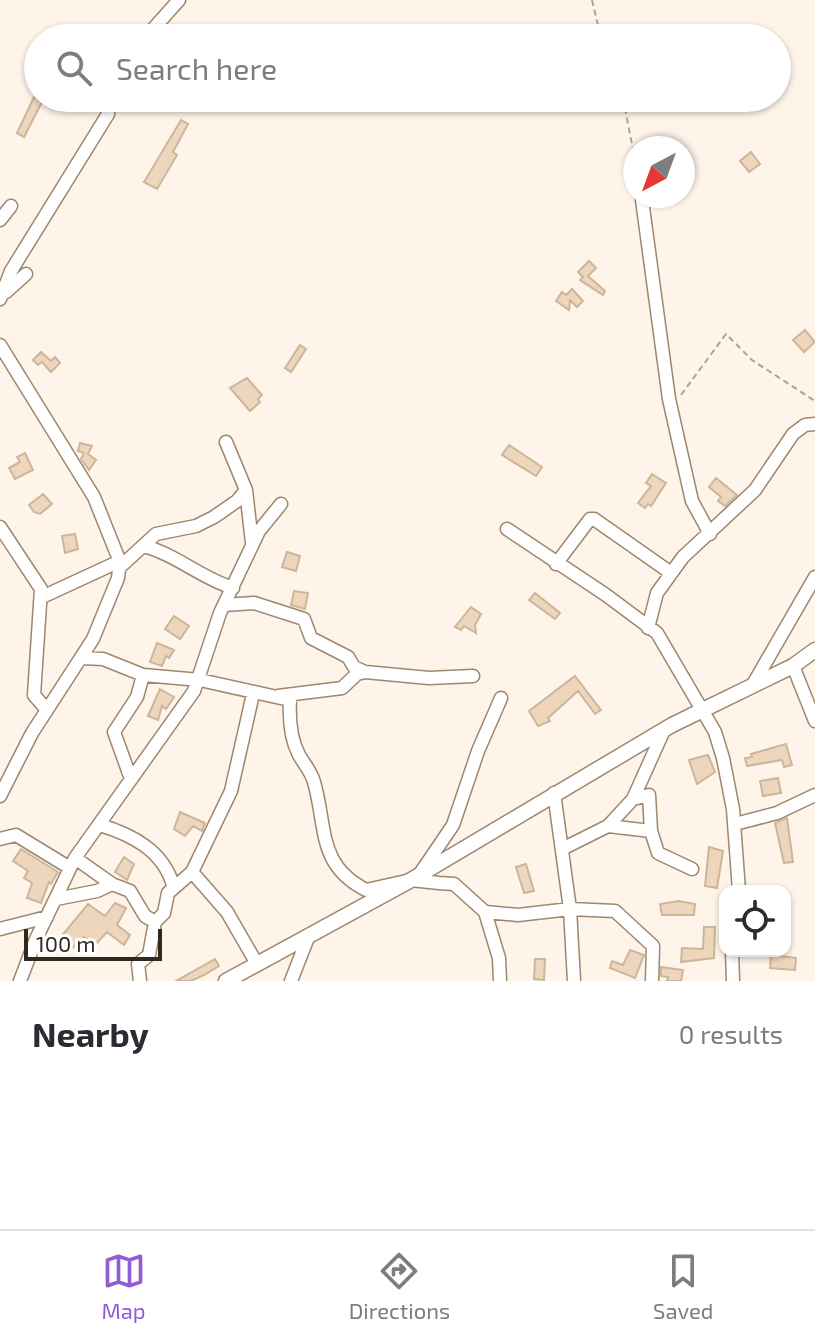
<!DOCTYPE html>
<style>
body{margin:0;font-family:"Exo 2",sans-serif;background:#f7f7f7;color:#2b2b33}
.controls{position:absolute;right:24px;bottom:24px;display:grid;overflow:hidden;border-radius:16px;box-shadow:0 2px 6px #0004}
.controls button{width:72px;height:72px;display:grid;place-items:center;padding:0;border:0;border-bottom:2px solid #e1e1e2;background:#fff;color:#2b2b33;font:40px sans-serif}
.compass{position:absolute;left:623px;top:136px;width:72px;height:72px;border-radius:50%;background:#fff;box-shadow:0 2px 6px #0004;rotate:221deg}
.scale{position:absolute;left:24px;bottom:20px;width:138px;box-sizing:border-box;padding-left:8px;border:4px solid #31281e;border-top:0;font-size:22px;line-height:28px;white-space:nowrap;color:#31281e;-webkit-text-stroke:6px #fff;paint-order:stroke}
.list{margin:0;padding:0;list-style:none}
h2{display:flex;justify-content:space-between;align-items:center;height:104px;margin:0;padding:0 32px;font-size:34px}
h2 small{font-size:26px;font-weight:400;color:#7c7c81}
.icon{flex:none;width:44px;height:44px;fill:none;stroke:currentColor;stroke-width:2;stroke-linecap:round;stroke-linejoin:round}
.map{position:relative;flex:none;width:815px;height:981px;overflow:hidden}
.search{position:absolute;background:#fff;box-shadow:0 2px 6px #0004;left:24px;right:24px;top:24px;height:88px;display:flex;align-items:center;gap:20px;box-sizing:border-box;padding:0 28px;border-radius:44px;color:#7c7c81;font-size:30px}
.sheet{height:248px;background:#fff}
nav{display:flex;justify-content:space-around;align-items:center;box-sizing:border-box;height:112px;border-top:2px solid #e1e1e2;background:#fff;font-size:22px;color:#7c7c81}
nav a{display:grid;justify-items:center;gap:4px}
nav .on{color:#905dd6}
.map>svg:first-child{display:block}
</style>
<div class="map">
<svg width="815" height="981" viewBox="0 0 815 981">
<rect width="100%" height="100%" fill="#fef4e9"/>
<path fill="#edd6bb" stroke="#ccb69b" stroke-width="2" d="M34,97L43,100L24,137L17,133Z
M181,120L188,124L173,152L177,155L157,189L144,182Z
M751,152L760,164L749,172L740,161Z
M589,261L596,268L588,276L605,291L603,295L580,280L583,277L578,272Z
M572,289L583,301L577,307L570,300L569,310L556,301L562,292L566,295Z
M805,330L815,342L804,352L793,340Z
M300,345L306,349L291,372L285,368Z
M41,352L51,361L55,357L60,363L51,372L42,362L38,365L33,360Z
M247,378L262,395L258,399L260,402L250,411L230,388Z
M80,443L92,446L88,454L96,460L89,470L81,459L84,453L78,451Z
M509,445L542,467L536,476L502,455Z
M25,453L33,470L15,479L9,468L20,462L17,457Z
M652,474L666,483L651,506L648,504L645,508L638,503L651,486L646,483Z
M716,478L737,495L725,506L718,501L721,497L709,487Z
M43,494L52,504L40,514L34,512L29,505Z
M75,534L78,549L65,553L62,536Z
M287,552L300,556L296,571L282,567Z
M294,591L308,593L305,609L291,605Z
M535,593L560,613L555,619L529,600Z
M471,607L481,614L475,625L476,633L464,626L461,630L455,627Z
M174,616L189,626L180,639L165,629Z
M157,643L174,650L169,658L166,656L162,666L150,662Z
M575,676L601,710L595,714L578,691L548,718L550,721L538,726L529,711Z
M160,689L174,697L166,709L162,706L158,720L148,716Z
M786,744L792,765L784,767L782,760L747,766L745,758L752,757L751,754Z
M708,755L715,772L697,784L689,760Z
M778,778L781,793L763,796L760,781Z
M180,812L205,823L202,831L193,826L185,836L174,829Z
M787,818L793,862L784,863L775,823Z
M709,847L723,851L717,888L705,886Z
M21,849L58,872L51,884L49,882L41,903L27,898L32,883L24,878L28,871L13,861Z
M124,857L134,864L127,880L115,872Z
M526,864L534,891L524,893L516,867Z
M679,901L695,904L694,915H662L660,904Z
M115,903L126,908L117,925L130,935L124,945L107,932L94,946L84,937L67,953L59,939L88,904L105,916Z
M704,927H715L714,958L681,962L682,948L703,949Z
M630,950L644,955L635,978L610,968L612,961L623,965Z
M771,955L796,958L795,970L770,968Z
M215,959L219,966L204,975L191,981H176Z
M535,959H545L544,980L534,979Z
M661,967L683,970L681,981H667L668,977L661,976Z"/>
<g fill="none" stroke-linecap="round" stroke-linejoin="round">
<g stroke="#9d876e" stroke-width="15">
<path id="minor" d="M145,38L179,0
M642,200L669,399L692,501L710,534
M0,220L11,206
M6,292L26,274
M0,299L11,271L108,114L111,98
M0,345L94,497L120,562L118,578L93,639L32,733L0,796
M226,442L246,490L252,543
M0,527L41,589L34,695L47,710
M507,529L606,595L657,633L715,732L723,758L733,809L739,891
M144,546C177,555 201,578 233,588
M556,564L590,519H594L671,573
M120,567L156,534L196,526L214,517L237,501L246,490
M42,597L120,561
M224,605L254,603L304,619L311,638L348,657L354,667L365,672
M648,628L657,593L683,557L755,490L793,434L805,425L815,424
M82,658L103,659L143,675L200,680L290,700C289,718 290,738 299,755C304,764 311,771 314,782C327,827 317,865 366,890L411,880L439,883L454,884L485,912L518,915L570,909L615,911L653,946L652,981
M793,666L815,721
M752,686L815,577
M278,696L342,688L357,674L365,672L429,678L473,676
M131,779L114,732L137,697L143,675
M554,793L570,909L574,981
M633,799L649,795L651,831L658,853L692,869
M735,824L777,813L815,795
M100,825C133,835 163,851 173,885
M608,826L651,831
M0,839L16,835L70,868
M562,849L608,826L633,799L664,730
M75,858L112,884L130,891L145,916L155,922
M192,872L227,912L257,964
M419,875L453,825L478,751L501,698
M56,899L97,891L112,884
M485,912L499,958L500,981
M0,929L47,917
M732,951L733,981
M20,981L36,939L75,858L194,691L220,613L259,531L281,504
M140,981L138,964L149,955L155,922L164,913L168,893L192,872L231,791L253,694
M291,981L309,935"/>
</g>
<g stroke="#9d876e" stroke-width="17">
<path id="major" d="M226,981L411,880L672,725L793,666L815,650"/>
</g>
<path stroke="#aca298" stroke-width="2" stroke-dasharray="6 4" stroke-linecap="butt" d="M592,0L601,38
M623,98L635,160
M681,395L726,334L752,360L815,401"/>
<use href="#minor" stroke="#fff" stroke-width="12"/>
<use href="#major" stroke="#fff" stroke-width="14"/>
</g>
</svg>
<div class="controls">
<button><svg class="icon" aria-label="locate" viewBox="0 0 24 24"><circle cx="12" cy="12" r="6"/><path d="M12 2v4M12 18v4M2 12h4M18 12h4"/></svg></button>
</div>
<svg class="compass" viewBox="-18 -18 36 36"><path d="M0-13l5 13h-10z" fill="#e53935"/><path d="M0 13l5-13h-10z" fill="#7c7c81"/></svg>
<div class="scale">100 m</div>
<div class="search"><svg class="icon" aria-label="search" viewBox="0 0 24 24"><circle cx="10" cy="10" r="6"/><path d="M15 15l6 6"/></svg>Search here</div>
</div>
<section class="sheet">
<h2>Nearby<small>0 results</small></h2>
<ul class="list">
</ul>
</section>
<nav>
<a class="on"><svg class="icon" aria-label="map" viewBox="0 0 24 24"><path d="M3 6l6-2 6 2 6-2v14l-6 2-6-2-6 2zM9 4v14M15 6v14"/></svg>Map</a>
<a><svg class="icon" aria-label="directions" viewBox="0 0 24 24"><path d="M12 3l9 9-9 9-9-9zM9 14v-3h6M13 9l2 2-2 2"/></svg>Directions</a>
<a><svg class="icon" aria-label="saved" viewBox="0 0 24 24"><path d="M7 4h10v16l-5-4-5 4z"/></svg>Saved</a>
</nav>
